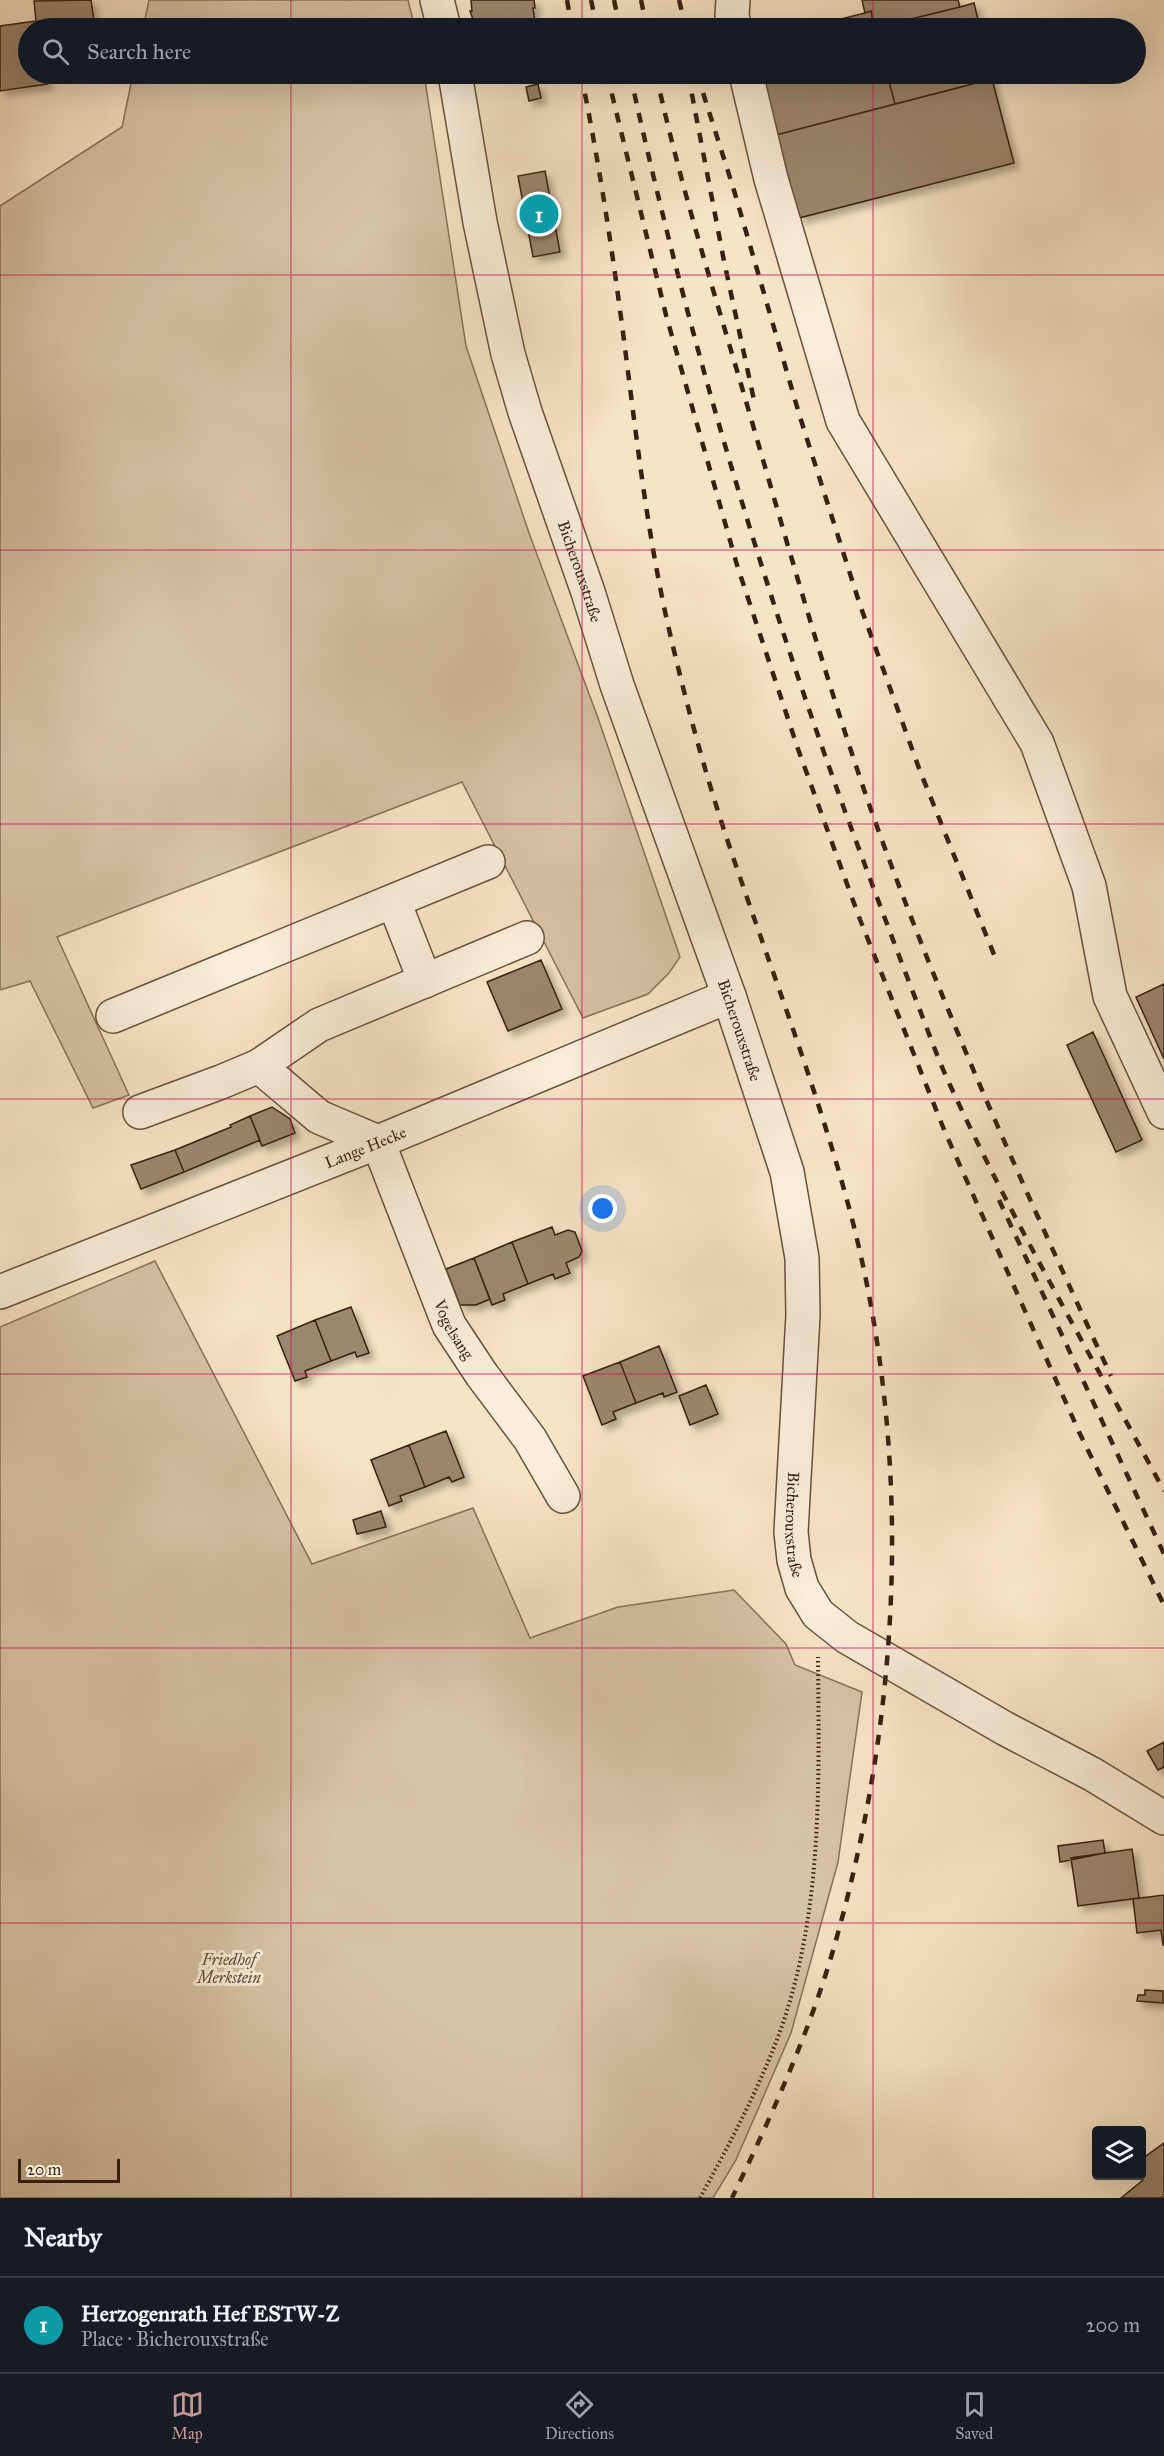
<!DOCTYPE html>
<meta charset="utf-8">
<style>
body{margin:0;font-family:"IM FELL Great Primer",serif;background:#242831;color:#f1f3f6}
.controls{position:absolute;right:18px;bottom:18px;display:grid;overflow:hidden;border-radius:6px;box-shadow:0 6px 24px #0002}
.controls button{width:54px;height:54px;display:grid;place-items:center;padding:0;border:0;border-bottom:2px solid #363941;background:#171b24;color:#f1f3f6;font:30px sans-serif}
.scale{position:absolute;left:18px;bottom:15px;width:102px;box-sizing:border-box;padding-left:6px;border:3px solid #382010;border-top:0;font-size:16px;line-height:21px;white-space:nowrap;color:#382010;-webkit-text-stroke:4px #faedd9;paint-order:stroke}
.you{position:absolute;left:603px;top:1209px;width:21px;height:21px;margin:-15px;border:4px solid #fff;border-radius:50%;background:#1a73e8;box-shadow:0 0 0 9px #1a73e833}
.badge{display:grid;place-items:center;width:39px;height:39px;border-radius:50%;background:#c59692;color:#fff;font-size:20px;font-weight:700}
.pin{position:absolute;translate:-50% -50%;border:3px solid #fff;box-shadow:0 2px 6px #0006}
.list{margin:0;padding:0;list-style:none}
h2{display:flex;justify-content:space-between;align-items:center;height:78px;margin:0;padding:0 24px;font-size:26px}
h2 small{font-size:20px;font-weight:400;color:#9ea1a6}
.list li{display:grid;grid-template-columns:39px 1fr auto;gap:18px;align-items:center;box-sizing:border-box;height:96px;padding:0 24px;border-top:2px solid #363941}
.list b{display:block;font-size:22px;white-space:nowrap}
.list p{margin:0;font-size:20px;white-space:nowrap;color:#9ea1a6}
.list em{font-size:20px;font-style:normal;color:#9ea1a6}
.icon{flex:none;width:33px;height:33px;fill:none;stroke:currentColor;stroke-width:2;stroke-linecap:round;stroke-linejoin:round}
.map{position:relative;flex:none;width:1164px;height:2198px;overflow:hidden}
.search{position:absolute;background:#171b24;box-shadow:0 6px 24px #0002;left:18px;right:18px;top:18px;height:66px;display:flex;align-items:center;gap:15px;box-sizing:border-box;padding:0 21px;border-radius:33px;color:#9ea1a6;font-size:22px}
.sheet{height:174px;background:#171b24}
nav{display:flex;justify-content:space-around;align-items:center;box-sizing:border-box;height:84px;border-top:2px solid #363941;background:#171b24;font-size:16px;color:#9ea1a6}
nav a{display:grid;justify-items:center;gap:3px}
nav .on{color:#c59692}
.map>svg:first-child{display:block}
</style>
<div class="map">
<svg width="1164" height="2198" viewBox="0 0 1164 2198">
<defs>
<filter id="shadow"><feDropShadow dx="5.5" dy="5.5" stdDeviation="3" flood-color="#0004"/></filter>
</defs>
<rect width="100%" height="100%" fill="#f7e4c5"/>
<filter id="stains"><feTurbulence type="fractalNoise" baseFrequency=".00333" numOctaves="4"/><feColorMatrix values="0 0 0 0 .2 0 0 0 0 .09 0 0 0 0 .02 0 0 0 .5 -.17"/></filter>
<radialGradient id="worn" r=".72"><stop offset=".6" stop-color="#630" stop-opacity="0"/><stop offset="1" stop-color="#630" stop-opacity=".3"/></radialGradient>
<path fill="#d7c3a6" stroke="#88725b" stroke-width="1.5" d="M149,0H408L415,28H143Z
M133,74H424L466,346L529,533L598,718L680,957L669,973L648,994L583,1018L462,782L57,937L129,1095L93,1108L30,981L0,990V206L122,127Z
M155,1261L312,1564L473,1508L530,1638L618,1607L734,1590L786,1644L795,1665L862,1692L838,1862L791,2033L736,2160L713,2198H0V1327Z"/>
<path fill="#9b866e" stroke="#382010" stroke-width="1.5" filter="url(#shadow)" d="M91,0L95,28H28V74H45L47,84L0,91V26L36,21L34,1Z
M471,0H534L535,8H533L536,28H476L470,11H472Z
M862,0H958L960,7L874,28L871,11L865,13Z
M974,3L980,28H874L960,7Z
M871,11L875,28H805L865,13Z
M760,74H887L895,104L776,135Z
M887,74H991L992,79L895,104Z
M992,79L1014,163L799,218L776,135Z
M538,84L541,98L529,101L526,87Z
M545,171L560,252L533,257L518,176Z
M541,960L562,1009L508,1031L487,982Z
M1164,984V1059L1136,997Z
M1093,1032L1142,1140L1116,1152L1067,1045Z
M272,1107L290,1119L295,1133L262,1146L250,1116Z
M250,1116L260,1140L184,1172L175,1150L231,1127L230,1125Z
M175,1150L184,1172L141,1189L131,1165Z
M552,1227L555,1235L568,1230L575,1232L582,1251L579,1257L566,1263L570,1273L555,1279L553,1274L528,1284L512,1242Z
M512,1242L528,1284L503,1294L505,1300L492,1305L474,1258Z
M474,1258L490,1299L476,1305H460L446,1269Z
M351,1307L369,1353L357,1357L355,1352L331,1361L315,1320Z
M315,1320L331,1361L305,1371L307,1377L295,1381L277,1336Z
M659,1346L677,1392L664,1397L663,1393L636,1403L620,1362Z
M620,1362L636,1403L613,1412L616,1419L602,1425L583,1376Z
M706,1385L718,1414L690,1425L679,1396Z
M446,1431L464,1477L452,1482L449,1477L425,1487L409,1445Z
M409,1445L425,1487L400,1496L402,1501L389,1506L371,1460Z
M381,1511L386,1527L357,1534L353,1520Z
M1164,1742V1767L1158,1770L1147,1751Z
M1103,1840L1105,1853L1060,1862L1058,1846Z
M1132,1849L1139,1898L1078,1906L1071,1858Z
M1164,1895V1945H1163L1161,1930L1137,1933L1133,1899Z
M1145,1990L1163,1991V2003L1137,2001L1138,1995H1145Z
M1164,2143V2196L1161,2198H1121L1143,2180L1140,2176H1142V2159Z"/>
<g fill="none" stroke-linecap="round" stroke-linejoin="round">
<g stroke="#68513d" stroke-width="36">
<g id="minor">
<path d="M437,0L444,28"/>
<path d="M733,0L732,16L735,28"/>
<path id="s1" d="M455,74L480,222L508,354L525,412L588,592L617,685L729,996L787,1172L802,1258L803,1315L791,1532L794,1560L802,1588L818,1614L847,1637L1004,1728L1092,1774L1164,1818"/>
<path d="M746,74L771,179L843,421L1037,743L1089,886L1110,996L1164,1112"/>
<path d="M394,902L425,981"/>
<path d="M113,1016L488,862"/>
<path id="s2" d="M259,1066L319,1117L378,1142L449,1325L482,1375L530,1439L563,1496"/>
<path d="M140,1112L221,1082L259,1066L319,1025L527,938"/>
<path id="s3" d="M0,1292L378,1142L729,996"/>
</g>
</g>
<path stroke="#382010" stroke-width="4" stroke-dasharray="1.5 3" stroke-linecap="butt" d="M700,2198C730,2143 761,2085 782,2026C823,1907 819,1781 818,1657"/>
<use href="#minor" stroke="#faedd9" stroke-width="33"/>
<path stroke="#382010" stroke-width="4.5" stroke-dasharray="10 10" stroke-linecap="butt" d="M567,0L572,28
M591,0L597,28
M614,0L620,28
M641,0L647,28
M679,0L686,28
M581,74C600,167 614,261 626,356C638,450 649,545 671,638C687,706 705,773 727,839C769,965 817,1087 851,1215C914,1458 902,1714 832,1954C807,2038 770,2119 732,2198
M607,74L666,315L737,565L798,749L859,917L945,1132L1080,1434L1164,1605
M630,74C685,325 758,572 846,814C869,876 892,938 916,1000C927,1028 937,1057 950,1085C1014,1224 1092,1357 1164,1491
M656,74C681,189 717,301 750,415C788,546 825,677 870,807C939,1001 1024,1189 1111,1376
M688,74L724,261L754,400
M697,74L733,187L800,417L860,605L920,771L995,957
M999,1200L1164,1554"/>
</g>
<path fill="none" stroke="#c2185b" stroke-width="1.5" stroke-opacity="0.55" d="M291,0V28M582,0V28M873,0V28M291,74V2198M582,74V2198M873,74V2198M0,275H1164M0,550H1164M0,824H1164M0,1099H1164M0,1374H1164M0,1648H1164M0,1923H1164"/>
<g text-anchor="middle" stroke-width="6" stroke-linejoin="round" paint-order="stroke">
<g font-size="16" fill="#382010" stroke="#faedd9">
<text dy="6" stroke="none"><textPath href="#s1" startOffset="514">Bicherouxstraße</textPath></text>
<text dy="6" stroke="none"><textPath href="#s1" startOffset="1000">Bicherouxstraße</textPath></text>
<text dy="6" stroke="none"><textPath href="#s3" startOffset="393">Lange Hecke</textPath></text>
<text dy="6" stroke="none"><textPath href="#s2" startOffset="345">Vogelsang</textPath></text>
<text dy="6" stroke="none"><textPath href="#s1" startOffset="1504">Bicherouxstraße</textPath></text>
</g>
<g font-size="16" font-style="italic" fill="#604936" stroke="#faedd9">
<text x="229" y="1965">Friedhof<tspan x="229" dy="18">Merkstein</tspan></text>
</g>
</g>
<rect width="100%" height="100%" filter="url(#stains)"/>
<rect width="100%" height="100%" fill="url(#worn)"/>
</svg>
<div class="controls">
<button><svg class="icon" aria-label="layers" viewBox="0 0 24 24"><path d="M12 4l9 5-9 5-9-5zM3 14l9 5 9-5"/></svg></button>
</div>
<div class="scale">20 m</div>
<div class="you"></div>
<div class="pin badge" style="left:539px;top:214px;background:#0f9aa8">1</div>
<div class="search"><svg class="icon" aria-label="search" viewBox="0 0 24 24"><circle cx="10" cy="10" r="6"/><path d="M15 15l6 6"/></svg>Search here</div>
</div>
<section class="sheet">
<h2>Nearby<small></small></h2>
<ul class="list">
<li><span class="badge" style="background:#0f9aa8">1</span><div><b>Herzogenrath Hef ESTW-Z</b><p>Place · Bicherouxstraße</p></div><em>200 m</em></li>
</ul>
</section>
<nav>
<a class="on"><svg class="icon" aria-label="map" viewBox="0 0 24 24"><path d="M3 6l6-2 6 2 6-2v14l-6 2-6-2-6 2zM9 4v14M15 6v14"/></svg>Map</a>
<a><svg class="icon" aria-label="directions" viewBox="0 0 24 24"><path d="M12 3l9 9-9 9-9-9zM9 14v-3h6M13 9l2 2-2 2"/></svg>Directions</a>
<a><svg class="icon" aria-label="saved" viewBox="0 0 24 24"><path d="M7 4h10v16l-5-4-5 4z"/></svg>Saved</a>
</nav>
